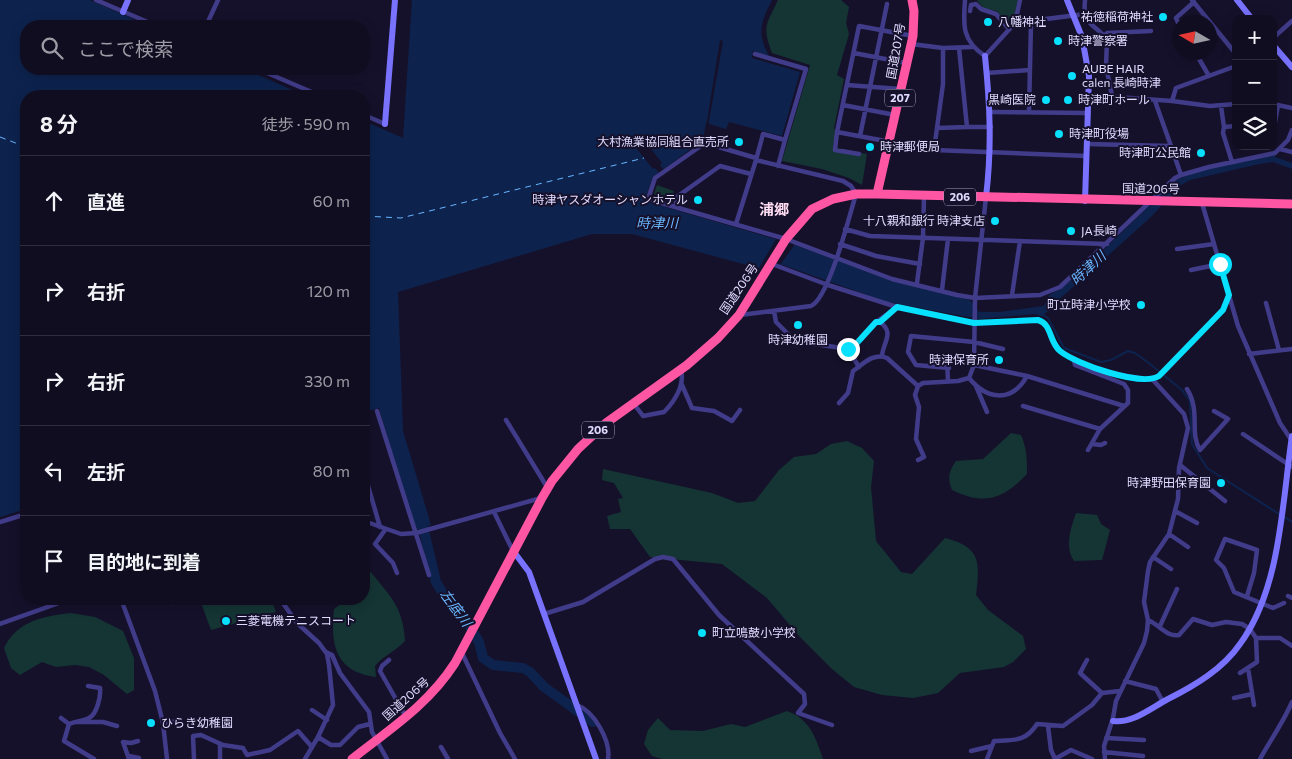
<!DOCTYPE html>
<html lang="ja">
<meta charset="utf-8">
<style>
body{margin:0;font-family:Commissioner,"Noto Sans JP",sans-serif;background:#1e1b2d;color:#f1f3f6}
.controls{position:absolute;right:15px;top:15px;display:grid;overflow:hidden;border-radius:10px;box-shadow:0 2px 12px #0003}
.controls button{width:45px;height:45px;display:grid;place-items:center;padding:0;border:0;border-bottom:1px solid #302d3e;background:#100d20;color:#f1f3f6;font:25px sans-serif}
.compass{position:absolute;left:1172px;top:15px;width:45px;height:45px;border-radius:50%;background:#100d20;box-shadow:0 2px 12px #0003;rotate:279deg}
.stop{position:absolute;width:15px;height:15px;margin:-11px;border:4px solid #07e0fe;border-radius:50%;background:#fff}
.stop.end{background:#07e0fe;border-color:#fff;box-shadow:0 1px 5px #0008}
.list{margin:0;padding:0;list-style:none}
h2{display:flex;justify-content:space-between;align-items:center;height:65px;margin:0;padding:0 20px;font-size:21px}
h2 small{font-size:16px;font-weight:400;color:#9c9ca5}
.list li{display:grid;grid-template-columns:32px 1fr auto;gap:15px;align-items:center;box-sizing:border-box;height:90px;padding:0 20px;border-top:1px solid #302d3e}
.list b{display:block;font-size:19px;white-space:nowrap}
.list em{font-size:16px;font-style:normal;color:#9c9ca5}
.icon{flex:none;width:28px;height:28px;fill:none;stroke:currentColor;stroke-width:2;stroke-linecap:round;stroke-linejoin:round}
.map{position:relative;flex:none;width:1292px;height:759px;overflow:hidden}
.search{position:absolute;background:#100d20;box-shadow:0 2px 12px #0003;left:20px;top:20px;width:350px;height:55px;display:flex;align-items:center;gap:12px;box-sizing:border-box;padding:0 18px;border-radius:20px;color:#9c9ca5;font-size:19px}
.panel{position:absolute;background:#100d20;box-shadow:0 2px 12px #0003;left:20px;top:90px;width:350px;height:515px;border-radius:20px}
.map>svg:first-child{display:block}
</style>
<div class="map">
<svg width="1292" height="759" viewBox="0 0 1292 759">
<rect width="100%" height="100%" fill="#16112b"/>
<path fill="#143534" d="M778,0H841L849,7L846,23L849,34L837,75L844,79L834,128L836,132L833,147L867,154L862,185L849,178L822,169L782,161L810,65L772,53C762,25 766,26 778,0Z
M977,0H1018L1012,25L1008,22L1007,25L997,11L983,8Z
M657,185L674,191L670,200L654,194Z
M1011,433L1021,435C1027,449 1027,459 1027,474C1003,499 985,506 952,490C947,478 949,471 956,461L983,459Z
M847,441L862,448L874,461L871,487L876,541L901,572L912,574L945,538C981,547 980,562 976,595L988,610L1023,636L1026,649L1013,662L1004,667L960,673L938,693L913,698L882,695L854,687L832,669L800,637L767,598L722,564L650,557L630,529H610L607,516L621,512L618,499L623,498L614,483L602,480L603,469L712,493L738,503L755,501L779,470L794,457L816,454L831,444Z
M1076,513L1097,515L1101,524L1110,530L1102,560L1074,561C1064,547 1071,528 1076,513Z
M369,570C390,596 403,606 405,641C396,651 384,655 375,666L376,677C336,672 330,646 334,609L348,599H364L365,575Z
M204,599H271L276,612L211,630L200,600Z
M71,613L95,617L123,631L134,658V690L127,694L104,675L89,667L75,665L56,667L42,662L20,675L11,668L4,648C17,621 44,616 71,613Z
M787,711C810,719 816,738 823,759H662L652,756L644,744L648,730L658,718L670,730L703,731L731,724L745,727Z"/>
<path fill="#0d234e" d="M0,0H90L149,26H26V69H245L306,96H26V509L0,517Z
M412,0H772C761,22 756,32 769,56L753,51L752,58L800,72L782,136L729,122L726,129L706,123L703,140L653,177L644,201L796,245L892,281L970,300L979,312H1000L1044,306L1049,295L1062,288L1089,264L1176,180C1207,165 1243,161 1276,154L1275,157L1292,163V169L1273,162L1259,164L1190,180L1179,186L1152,216L1054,304L1053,309L1045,313L1044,317L1035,314L979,319L887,302L783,265L758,268L632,234H592L398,292L403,431L431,525L414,530L379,408L364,412V121L403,138Z"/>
<path fill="#16112b" d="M720,40L723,41L708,127H706Z
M642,137L662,163L660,165L665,171L660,174L655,168L653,169L633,144Z
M776,239L795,244L778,268L758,270Z"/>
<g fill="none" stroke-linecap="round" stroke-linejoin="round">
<path stroke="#0d234e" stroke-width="2" d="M1043,315L1048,318L1064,348L1101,362L1111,360L1128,351L1135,353L1150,364L1182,390L1190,401L1192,444L1207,468L1279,514
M1283,516L1292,522"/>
<path stroke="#0d234e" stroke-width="10" d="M420,514L436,582L447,600L465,618L479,642L483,658L493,665L523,668L530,672L544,687L593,722"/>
<path stroke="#69b6ff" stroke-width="1" stroke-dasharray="6 5" stroke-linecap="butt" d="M0,137L26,147
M364,216L401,218L644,158"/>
<path stroke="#413c8a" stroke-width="4.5" d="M96,0L157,26
M965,0C963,25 962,41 985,56L1015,23L1020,0
M1085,0C1082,28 1096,23 1107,40L1106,66L1112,96
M1192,0L1236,54
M970,11L971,5L976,4L981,9L996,14L1009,29
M1015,23L1085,14
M206,26L218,0
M1180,27L1176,18L1194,2
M913,36L859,26L837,132L934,150L1086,156
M1104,36L1107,33L1151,31
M1273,38L1292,21
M911,44L943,48
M1195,52L1209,76
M854,53L906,63
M755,54L806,69L785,140L763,134L756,160
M258,69L321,96
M987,73L1029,70
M847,85L900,89
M1089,95L1172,101L1210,106L1236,104
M1155,101L1171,146
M1172,101L1176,88L1236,66
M1273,104L1292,108
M843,105L895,115
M1221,106L1224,127L1236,126
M991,112L1088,113
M1029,112L1031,22
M364,115L385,124
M1273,122H1275L1278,105
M967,127H991
M1224,127L1223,133L1232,162
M937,128L967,127L959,48
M837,132L835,150L859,154
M860,136L887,4
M1280,149L1292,152
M934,150L943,84V48L972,47
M778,166L785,140
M751,174L720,166L678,196L675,207L786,239L892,279L957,295L975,298L1040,295L1060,287L1175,178L1181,175L1171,146L1087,144
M1181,175L1209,167L1275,153L1288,140L1292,130
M1202,203L1238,326L1280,423L1292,441
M675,207L648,199L655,178L705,143L756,158
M736,224L756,160L843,181L851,186L856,194C849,217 829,298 811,306L740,315
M845,229L870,236L1107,244
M840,244L876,256L920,264
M1177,249L1214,244
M772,264L828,285L897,307L974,323L1038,320C1052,324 1049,342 1060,351C1084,371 1123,376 1153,380L1165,371L1223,310L1229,295
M1191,270L1220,264
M917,283L923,238L924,196
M942,290L948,239
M1012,295L1020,241
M1266,303L1279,350
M774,311L776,322L795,341L848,349L856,344L876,322L897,307
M880,322C895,333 883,342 882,356
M848,349L859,367
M1249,354L1292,349
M947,359L948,381
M949,368L916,365L908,352L911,336L974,342L1003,349
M1027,376L1124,406
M969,378L974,365L975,298L986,197
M969,378C987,400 1012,403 1027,376L974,365
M682,385L692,408L714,411L732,421L740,410
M976,386L987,412
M1187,389C1201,411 1189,433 1200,450L1228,419L1214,411
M839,403L848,393L853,371C863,364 874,352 887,358L918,386
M634,404L643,416L664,412C675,401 685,385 681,369
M1023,406L1100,429L1128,403V390L1124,384L1075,365L1073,358
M377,411L429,575
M506,420L547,487
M1243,434L1292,467
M1092,444L1101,445L1105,443
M1088,450L1100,429
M918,460L924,457L916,439L919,407L915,395L918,386L923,383L958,381L969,378
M1180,465L1225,501
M364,472L380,527
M1175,511L1197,523
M494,512L513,551
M364,521L401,534L416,533L541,498
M0,522L26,514
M385,530L375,544L393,563L397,573
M1169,534L1188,547
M1153,557L1171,569
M1247,596L1254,573L1257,550L1225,539L1216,560L1224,568L1234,592L1273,608L1284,603
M1288,596L1292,598
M121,599L155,691L163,723L167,759
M170,599L171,603L184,599
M280,599L297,623L319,643L327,654L329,665L333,705L318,737L305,759
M544,614L583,602L655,559L663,557L673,559L719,615L804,694L805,704L798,713L832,725
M1148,620C1160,625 1166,637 1179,635L1193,619L1212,625L1226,622L1242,624L1250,629L1256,638H1280L1292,646
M0,624L70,599
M1160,626L1177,589
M326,652L332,655L340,673L369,712L372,732L387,759
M462,653L500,733L515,759
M389,660L382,666L380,671L406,717
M1087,660L1080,673L1102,693
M1248,668L1254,705
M1240,673L1257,662L1256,638
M1125,681L1156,689L1163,702
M88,686L100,688C101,696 97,714 89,718C83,721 76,721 69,724L64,741L94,759
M1234,698L1252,694
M577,705C594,711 611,741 608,759
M312,710L327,720
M61,718L69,724
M77,722H103L117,726
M163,723L179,721
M1048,726L1051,750L1055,759
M318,737L331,745H340L358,727L370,724
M1106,738L1144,740
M220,745V759
M441,747L448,759
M971,751L992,746
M1104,752L1143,756
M129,756L139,758
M129,759L123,742L131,743L138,741
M194,759L193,736L201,735L223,745L243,748L247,755L270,750L298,731L312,747
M987,759L994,741C1013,740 1026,742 1037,724L1063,726L1092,705L1102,693L1120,691
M1055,759L1071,750L1092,759
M1105,759L1104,746L1113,718L1116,701L1144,643L1147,631L1148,620L1144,602L1148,571L1150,562L1169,534L1178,499L1179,468L1188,428L1184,414L1153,380
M1260,759C1271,739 1283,723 1292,702"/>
<path stroke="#7972ff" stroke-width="6" d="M1067,0L1082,37L1089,76L1085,201
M1237,0L1252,19
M123,12L128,0
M1273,45L1292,67
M985,56C990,105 992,147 986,197
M385,124L395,0
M514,552L529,572L596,759
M1113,721C1132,724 1151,708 1168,699C1194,686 1223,669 1240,644C1281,588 1282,503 1292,436"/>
<path stroke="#ff56a3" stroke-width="9" d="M877,194L913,36L914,11L912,0
M352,759C390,729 428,705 455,663L542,498L552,481L578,449L606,423L687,365L718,338L739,315L786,239L812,209L833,199L856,194H877L1292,204"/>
</g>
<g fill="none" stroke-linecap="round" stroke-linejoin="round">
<path stroke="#07e0fe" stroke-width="6" d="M848,349L856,344L876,322H880L897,307L974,323L1038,320C1052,324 1049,342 1060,351C1076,364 1141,387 1159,376L1223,310L1229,295L1220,264"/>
</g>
<g fill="#07e0fe" stroke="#16112b" stroke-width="2">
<circle cx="1163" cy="17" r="5"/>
<circle cx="988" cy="22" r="5"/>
<circle cx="1058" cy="41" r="5"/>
<circle cx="1072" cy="76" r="5"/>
<circle cx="1046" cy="100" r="5"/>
<circle cx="1068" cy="100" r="5"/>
<circle cx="1059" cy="134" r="5"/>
<circle cx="739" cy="142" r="5"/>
<circle cx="870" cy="147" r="5"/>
<circle cx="1201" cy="153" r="5"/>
<circle cx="698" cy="200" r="5"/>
<circle cx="995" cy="221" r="5"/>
<circle cx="1071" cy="231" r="5"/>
<circle cx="1141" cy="305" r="5"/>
<circle cx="798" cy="325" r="5"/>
<circle cx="999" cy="360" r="5"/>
<circle cx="1221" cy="483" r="5"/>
<circle cx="226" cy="621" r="5"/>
<circle cx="702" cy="633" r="5"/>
<circle cx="151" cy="723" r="5"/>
</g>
<g text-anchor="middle" stroke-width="4" stroke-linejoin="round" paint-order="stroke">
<g fill="#16112b" stroke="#a39ebf" stroke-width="1">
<rect x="885" y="89.5" width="30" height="17" rx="4"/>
<rect x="944" y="188.5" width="32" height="17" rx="4"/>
<rect x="582" y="421.5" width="32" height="17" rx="4"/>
</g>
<g font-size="11" font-weight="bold" fill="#e0dbff">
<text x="900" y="102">207</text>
<text x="960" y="201">206</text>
<text x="598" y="434">206</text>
</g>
<g font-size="12" fill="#e0dbff" stroke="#16112b" text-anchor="start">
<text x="1153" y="21" text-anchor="end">祐徳稲荷神社</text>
<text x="998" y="26">八幡神社</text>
<text x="1068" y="45">時津警察署</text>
<text x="1082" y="73">AUBE HAIR<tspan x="1082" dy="14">calen 長崎時津</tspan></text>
<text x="1036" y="104" text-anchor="end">黒崎医院</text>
<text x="1078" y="104">時津町ホール</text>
<text x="1069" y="138">時津町役場</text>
<text x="729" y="146" text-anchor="end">大村漁業協同組合直売所</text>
<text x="880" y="151">時津郵便局</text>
<text x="1191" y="157" text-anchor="end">時津町公民館</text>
<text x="688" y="204" text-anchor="end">時津ヤスダオーシャンホテル</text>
<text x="985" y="225" text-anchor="end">十八親和銀行 時津支店</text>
<text x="1081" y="235">JA長崎</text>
<text x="1131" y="309" text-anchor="end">町立時津小学校</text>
<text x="798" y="344" text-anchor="middle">時津幼稚園</text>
<text x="989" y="364" text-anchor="end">時津保育所</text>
<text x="1211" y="487" text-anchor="end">時津野田保育園</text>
<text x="236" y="625">三菱電機テニスコート</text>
<text x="712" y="637">町立鳴鼓小学校</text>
<text x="161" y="727">ひらき幼稚園</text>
</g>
<g font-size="12" fill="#e0dbff" stroke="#16112b">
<text transform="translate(896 51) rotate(-80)" y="4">国道207号</text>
<text transform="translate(1151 189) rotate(1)" y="4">国道206号</text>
<text transform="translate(739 289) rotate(-56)" y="4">国道206号</text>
<text transform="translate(406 699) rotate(-42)" y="4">国道206号</text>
</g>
<g font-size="14" font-style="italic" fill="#69b6ff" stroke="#16112b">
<text x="657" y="228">時津川</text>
<text transform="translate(1088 268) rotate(-43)" y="5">時津川</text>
<text transform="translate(456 608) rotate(54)" y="5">左底川</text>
</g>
<g font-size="15" font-weight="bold" fill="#ffddf2" stroke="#16112b">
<text x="774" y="215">浦郷</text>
</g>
</g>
</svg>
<div class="controls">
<button>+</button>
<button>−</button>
<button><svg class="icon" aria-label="layers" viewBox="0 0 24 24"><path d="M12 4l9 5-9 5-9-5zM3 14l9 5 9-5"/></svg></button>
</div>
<svg class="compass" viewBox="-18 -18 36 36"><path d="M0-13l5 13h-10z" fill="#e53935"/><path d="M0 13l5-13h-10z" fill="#9c9ca5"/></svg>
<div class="stop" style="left:1220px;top:264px"></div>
<div class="stop end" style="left:848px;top:349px"></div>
<div class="search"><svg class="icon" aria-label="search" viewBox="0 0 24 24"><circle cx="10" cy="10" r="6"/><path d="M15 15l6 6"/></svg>ここで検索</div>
<section class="panel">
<h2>8 分<small>徒歩 · 590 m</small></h2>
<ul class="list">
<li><svg class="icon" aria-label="ahead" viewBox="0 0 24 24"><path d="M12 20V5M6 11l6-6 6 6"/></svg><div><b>直進</b></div><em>60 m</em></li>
<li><svg class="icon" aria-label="right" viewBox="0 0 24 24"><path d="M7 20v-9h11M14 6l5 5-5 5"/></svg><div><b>右折</b></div><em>120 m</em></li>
<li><svg class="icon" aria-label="right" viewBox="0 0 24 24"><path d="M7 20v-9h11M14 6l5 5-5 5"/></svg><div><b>右折</b></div><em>330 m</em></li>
<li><svg class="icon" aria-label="left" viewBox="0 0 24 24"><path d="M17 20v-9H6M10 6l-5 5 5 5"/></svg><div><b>左折</b></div><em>80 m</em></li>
<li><svg class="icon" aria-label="arrive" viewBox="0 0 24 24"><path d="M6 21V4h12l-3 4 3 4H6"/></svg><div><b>目的地に到着</b></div></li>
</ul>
</section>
</div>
